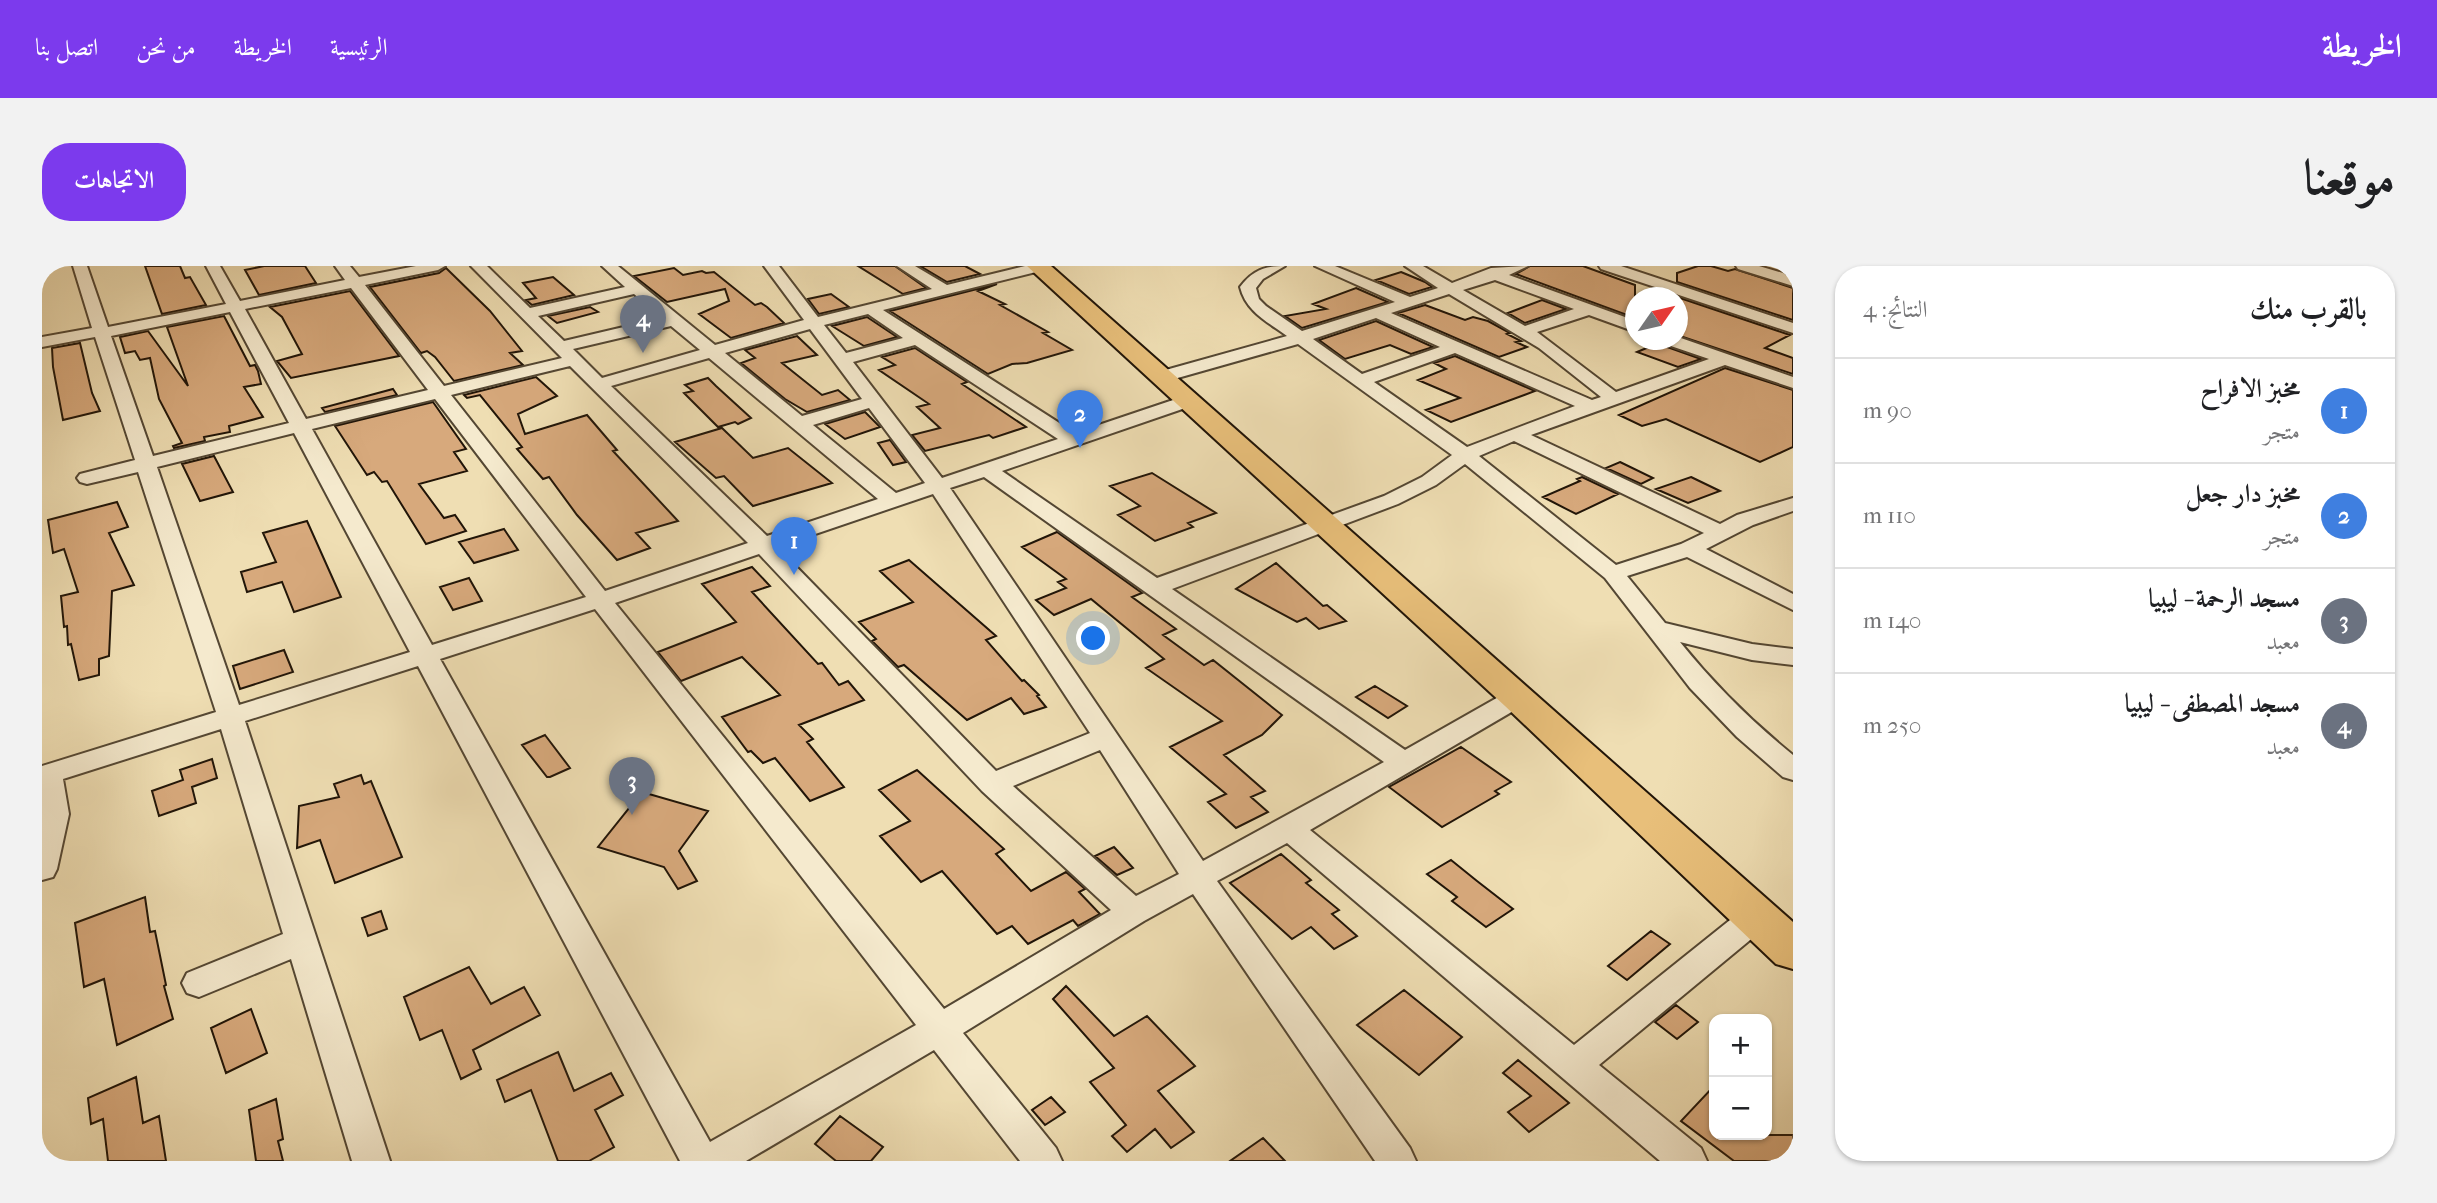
<!DOCTYPE html>
<html lang="ar">
<meta charset="utf-8">
<style>
body{margin:0;font-family:"IM FELL French Canon",Amiri,serif;background:#f2f2f2;color:#202124;direction:rtl}
.controls{position:absolute;right:21px;bottom:21px;display:grid;overflow:hidden;border-radius:14px;box-shadow:0 2px 5px #0004}
.controls button{width:63px;height:63px;display:grid;place-items:center;padding:0;border:0;border-bottom:2px solid #e0e0e0;background:#fff;color:#202124;font:35px sans-serif}
.compass{position:absolute;left:1583px;top:21px;width:63px;height:63px;border-radius:50%;background:#fff;box-shadow:0 2px 5px #0004;rotate:56deg}
.you{position:absolute;left:1052px;top:373px;width:24px;height:24px;margin:-18px;border:5px solid #fff;border-radius:50%;background:#1a73e8;box-shadow:0 0 0 10px #1a73e833}
.badge{display:grid;place-items:center;width:46px;height:46px;border-radius:50%;background:#7c3aed;color:#fff;font-size:23px;font-weight:700}
.pin{position:absolute;translate:-50% -58px;filter:drop-shadow(0 2px 4px #0008)}
.pin::after{content:'';position:absolute;top:37px;width:24px;height:21px;background:inherit;clip-path:polygon(0 0,100% 0,50% 100%)}
.list{margin:0;padding:0;list-style:none}
h2{display:flex;justify-content:space-between;align-items:center;height:91px;margin:0;padding:0 28px;font-size:30px}
h2 small{font-size:23px;font-weight:400;color:#757577}
.list li{display:grid;grid-template-columns:46px 1fr auto;gap:21px;align-items:center;box-sizing:border-box;height:105px;padding:0 28px;border-top:2px solid #e0e0e0}
.list b{display:block;font-size:26px;white-space:nowrap}
.list p{margin:0;font-size:23px;white-space:nowrap;color:#757577}
.list em{font-size:23px;font-style:normal;color:#757577}
.map{position:relative;flex:none;width:1751px;height:895px;overflow:hidden;direction:ltr;border-radius:28px}
header{display:flex;align-items:center;gap:42px;box-sizing:border-box;height:98px;padding:0 35px;background:#7c3aed;color:#fff}
header strong{font-size:33px}
nav{display:flex;gap:38px;margin-inline-start:auto;font-size:24px}
.intro{display:flex;align-items:center;justify-content:space-between;box-sizing:border-box;height:168px;padding:0 42px}
h1{margin:0;font-size:49px}
.button{padding:18px 32px;border-radius:28px;background:#7c3aed;color:#fff;font-size:24px;font-weight:700}
main{display:flex;gap:42px;padding:0 42px}
aside{flex:1;background:#fff;border-radius:28px;box-shadow:0 2px 5px #0004}
.map>svg:first-child{display:block}
</style>
<header>
<strong>الخريطة</strong>
<nav><a>الرئيسية</a><a>الخريطة</a><a>من نحن</a><a>اتصل بنا</a></nav>
</header>
<div class="intro"><h1>موقعنا</h1><a class="button">الاتجاهات</a></div>
<main>
<aside>
<h2>بالقرب منك<small>النتائج: 4</small></h2>
<ul class="list">
<li><span class="badge" style="background:#3f7fe0">1</span><div><b>مخبز الافراح</b><p>متجر</p></div><em>90 m</em></li>
<li><span class="badge" style="background:#3f7fe0">2</span><div><b>مخبز دار جعل</b><p>متجر</p></div><em>110 m</em></li>
<li><span class="badge" style="background:#6b7280">3</span><div><b>مسجد الرحمة - ليبيا</b><p>معبد</p></div><em>140 m</em></li>
<li><span class="badge" style="background:#6b7280">4</span><div><b>مسجد المصطفى - ليبيا</b><p>معبد</p></div><em>250 m</em></li>
</ul>
</aside>
<div class="map">
<svg width="1751" height="895" viewBox="0 0 1751 895">
<rect width="100%" height="100%" fill="#efdeb3"/>
<filter id="stains"><feTurbulence type="fractalNoise" baseFrequency=".00286" numOctaves="4"/><feColorMatrix values="0 0 0 0 .2 0 0 0 0 .09 0 0 0 0 .02 0 0 0 .5 -.17"/></filter>
<radialGradient id="worn" r=".72"><stop offset=".6" stop-color="#630" stop-opacity="0"/><stop offset="1" stop-color="#630" stop-opacity=".3"/></radialGradient>
<path fill="#d7a97c" stroke="#211508" stroke-width="2" d="M103,0H138L143,12L148,11L164,39L120,48Z
M222,0H263L274,17L217,29L203,4Z
M816,0H853L884,22L861,28Z
M878,0H923L938,8L905,16Z
M1488,0H1541L1593,19V52L1474,8Z
M1656,0H1669L1686,5L1693,3L1751,22V54L1635,16V7Z
M404,2L448,45L480,85L468,87L481,99L412,115L393,91L385,85L379,87L328,21L397,7Z
M632,2L641,9L660,5L664,7L672,6L713,39L719,37L725,41L742,57L689,72L657,48L687,35L683,23L625,36L592,10Z
M1359,6L1383,16L1390,21L1367,28L1334,14Z
M511,11L532,29L490,39L484,34L494,32L481,17Z
M955,18L936,25L963,38L958,39L1006,66L1001,67L1030,84L985,97L970,98L946,108L848,45Z
M1314,22L1346,36L1260,62L1243,50L1284,43L1271,38Z
M308,25L357,90L249,112L235,95L260,88L240,51L228,41Z
M789,28L807,41L777,48L766,33Z
M1635,31L1748,69L1723,82L1751,92V108L1635,69Z
M1500,34L1524,43L1483,57L1466,47Z
M1383,39L1423,54L1431,51L1446,55L1468,67L1465,68L1479,75L1474,76L1485,81L1457,91L1356,47Z
M548,41L556,46L515,57L506,50Z
M182,50L208,100L213,99L216,105L219,118L202,121L221,151L187,160L188,166L162,171L163,175L132,182L131,180L140,177L117,133L108,92L98,94L93,85L83,87L78,71L106,65L146,120L125,61Z
M825,51L855,71L822,80L790,60Z
M1334,55L1391,81L1369,88L1348,79L1303,93L1277,74Z
M755,70L775,89L740,97L780,129L796,124L808,134L765,146L743,133L699,97L713,92L703,84Z
M1619,76L1622,80L1659,93L1636,101L1595,86Z
M38,77L50,127L58,145L21,154L11,101L10,82Z
M873,82L925,116L920,118L984,161L951,172L947,169L883,185L870,169L898,162L875,141L887,138L837,104L853,99L840,91Z
M1413,90L1493,125L1409,156L1384,144L1418,132L1376,114L1404,103L1392,97Z
M1683,102L1751,124V181L1718,196L1624,153L1600,160L1577,149Z
M494,111L515,130L476,148L483,168L545,149L575,184L571,185L636,255L594,267L608,282L575,294L535,249L507,211L501,213L475,183L480,181L438,129L425,132L422,129Z
M666,112L674,120L709,152L696,158L693,156L676,161L642,127L651,125L643,119Z
M351,123L355,129L283,146L280,142Z
M391,136L424,183L412,186L425,205L377,218L402,252L413,249L424,265L384,278L345,215L340,216L332,206L325,209L293,160Z
M823,146L838,161L803,173L783,158Z
M680,162L711,192L746,182L790,217L711,240L682,210L674,212L633,176Z
M848,174L864,196L851,199L836,177Z
M172,190L191,226L158,235L140,198Z
M1578,196L1611,212L1599,218L1564,202Z
M1110,207L1174,247L1146,257L1151,261L1113,275L1076,249L1098,240L1068,220Z
M1540,211L1576,228L1534,248L1501,231L1538,215L1535,213Z
M1649,211L1678,225L1646,237L1614,223Z
M75,236L86,261L67,267L92,319L70,325L67,390L57,393V409L37,414L29,378L26,379L25,360L22,361L19,330L36,326L22,283L11,287L6,254Z
M265,255L299,331L252,346L240,316L205,326L199,306L234,296L221,267Z
M462,263L476,284L432,297L417,276Z
M1015,266L1100,327L1090,331L1134,363L1121,369L1162,399L1171,394L1240,449L1220,469L1182,489L1223,525L1209,531L1226,546L1194,562L1166,536L1184,528L1128,481L1180,455L1104,402L1122,393L1049,333L1012,349L994,334L1024,322L1016,316L1024,313L980,281Z
M867,294L954,370L944,374L980,415L982,414L997,429L995,430L1004,441L982,448L969,432L925,454L862,399L856,401L830,375L834,373L817,356L871,336L838,305Z
M1234,297L1281,340L1285,339L1304,355L1277,363L1264,352L1255,356L1194,323Z
M710,301L728,320L710,326L776,398L780,397L797,419L806,415L822,434L757,459L771,473L765,476L802,521L768,535L733,492L721,497L709,485L706,486L680,451L738,429L700,391L639,415L616,386L694,356L660,318Z
M427,312L440,335L411,344L398,321Z
M242,384L251,406L198,423L191,400Z
M1333,420L1365,440L1346,452L1314,431Z
M503,469L528,502L508,511H505L480,479Z
M1419,481L1469,516L1453,525L1457,528L1400,561L1347,521Z
M170,493L175,512L150,521L154,537L117,550L110,525L141,514L138,504Z
M875,504L962,583L954,588L989,625L1024,606L1043,623L1037,626L1058,648L1036,660L1031,654L986,678L970,660L955,668L900,605L879,616L838,570L868,555L837,524Z
M319,509L322,518L329,515L360,591L293,617L278,574L255,582L257,540L297,531L292,518Z
M600,526L666,545L637,585L655,615L636,623L622,601L556,581Z
M1072,581L1091,602L1075,609L1053,590Z
M1239,588L1269,614L1264,617L1297,644L1290,648L1315,670L1292,683L1269,661L1250,673L1188,617Z
M1409,594L1435,615L1471,643L1444,661L1410,635L1415,631L1385,608Z
M103,631L108,666L113,665L124,719L122,720L131,753L75,779L62,713L42,721L33,657Z
M339,645L345,663L326,670L320,652Z
M1609,665L1628,678L1585,714L1566,700Z
M427,701L449,738L482,721L498,749L431,784L439,803L419,813L400,764L378,774L362,731Z
M1024,720L1072,770L1105,750L1153,800L1116,825L1152,866L1129,882L1113,863L1085,886L1070,870L1084,859L1048,816L1072,802L1011,733Z
M1362,724L1420,771L1377,809L1315,759Z
M1634,739L1656,756L1635,773L1613,756Z
M209,743L225,787L184,807L169,762Z
M516,786L532,825L569,807L581,829L553,844L572,881L547,895H516L489,824L463,836L455,814Z
M1476,794L1527,837L1487,866L1466,846L1489,830L1461,807Z
M94,811L101,857L117,850L124,895H66L61,853L49,858L46,832Z
M1672,820V869H1751V895H1692L1639,855Z
M1009,831L1023,846L1003,859L990,844Z
M234,833L241,873L236,875L241,895H214L207,844Z
M798,850L841,881L829,895H794L773,878Z
M1221,872L1243,895H1188Z"/>
<g fill="none" stroke-linecap="round" stroke-linejoin="round">
<g stroke="#544733" stroke-width="4">
<path id="minor" d="M31,0H45L66,61L184,38L164,0H178L198,35L303,14L293,0H308L317,11L374,0H403L396,4L323,19L402,120L520,92L429,0H445L488,42L583,21L560,0H576L673,79L762,54L722,0H737L776,51L890,23L855,0H873L905,19L983,0H1004L1002,4L841,44L1033,167L1140,131H1152L1155,135L1152,139L960,205L1115,312L1342,230L1380,211L1410,189L1256,78L1125,115H1113L1110,111L1113,107L1245,70C1226,56 1204,46 1198,21C1211,4 1223,0 1243,0L1221,13L1214,22L1217,33L1224,40L1260,65L1353,36L1273,0H1293L1368,31L1396,22L1363,0H1381L1410,17L1449,2L1486,0L1467,9L1594,55V66L1547,49L1495,66L1574,126L1667,93L1623,78L1621,74H1636V71L1751,111V122L1683,99L1489,169L1678,258L1695,249L1751,232V245L1711,259L1664,283L1751,328V344L1645,291L1585,310L1623,357L1710,378L1751,383V399L1710,394L1638,376C1672,418 1709,455 1751,489V514L1741,511L1695,471L1648,422L1563,312L1423,198L1394,219L1356,238L1130,323L1363,484L1467,425L1476,423L1485,425L1489,431L1485,437L1268,564L1532,779L1703,642L1714,639L1725,642L1730,651L1725,660L1557,799L1659,882L1665,895H1618L1245,577L1175,615L1368,882L1374,895H1333L1151,628L1102,655L921,767L1014,882L1020,895H978L892,784L704,895H638L376,400L203,455L348,895H310L249,693L157,731L145,727L140,717L145,707L241,668L179,463L21,513L27,548L15,603L11,611L0,614V500L174,446L96,206L45,218L38,216L35,212L38,208L93,194L53,71L0,81V71L50,62ZM1453,14L1532,43L1483,60L1421,24ZM309,22L386,124L264,153L203,43ZM592,28L620,52L522,75L496,50ZM1407,28L1497,82L1559,131L1550,134L1349,47ZM188,46L247,157L111,190L69,70ZM826,48L861,72L804,87L782,59ZM1334,52L1398,81L1320,108L1271,73ZM629,60L658,84L560,112L531,83ZM768,63L820,133L760,150L683,87ZM873,79L1016,173L900,212L811,96ZM1413,87L1533,140L1425,181L1332,116ZM667,92L836,233L725,270L569,120ZM528,100L706,277L563,325L409,129ZM393,133L544,331L390,379L270,163ZM827,142L883,217L854,227L771,159ZM252,167L368,386L197,439L115,201ZM1472,175L1662,267L1639,278L1574,299L1437,190ZM942,211L1342,496L1161,595L908,222ZM891,228L1048,467L954,505L735,281ZM717,288L940,525L1069,644L902,743L573,337ZM553,343L874,759L668,876L398,393ZM1058,484L1137,608L1094,630L971,520Z
M1557,0H1579L1751,57V67L1559,3Z
M1694,0H1717L1751,10V20L1696,3Z"/>
</g>
<g stroke="#211508" stroke-width="4">
<path id="highway" d="M985,0H1009L1751,656V703L1734,698L1463,440Z"/>
</g>
<use href="#minor" fill="#f5eace" fill-rule="evenodd"/>
<use href="#highway" fill="#e8bf7a" fill-rule="evenodd"/>
</g>
<rect width="100%" height="100%" filter="url(#stains)"/>
<rect width="100%" height="100%" fill="url(#worn)"/>
</svg>
<div class="controls">
<button>+</button>
<button>−</button>
</div>
<svg class="compass" viewBox="-18 -18 36 36"><path d="M0-13l5 13h-10z" fill="#e53935"/><path d="M0 13l5-13h-10z" fill="#757577"/></svg>
<div class="you"></div>
<div class="pin badge" style="left:752px;top:309px;background:#3f7fe0">1</div>
<div class="pin badge" style="left:1038px;top:182px;background:#3f7fe0">2</div>
<div class="pin badge" style="left:590px;top:549px;background:#6b7280">3</div>
<div class="pin badge" style="left:601px;top:87px;background:#6b7280">4</div>
</div>
</main>
